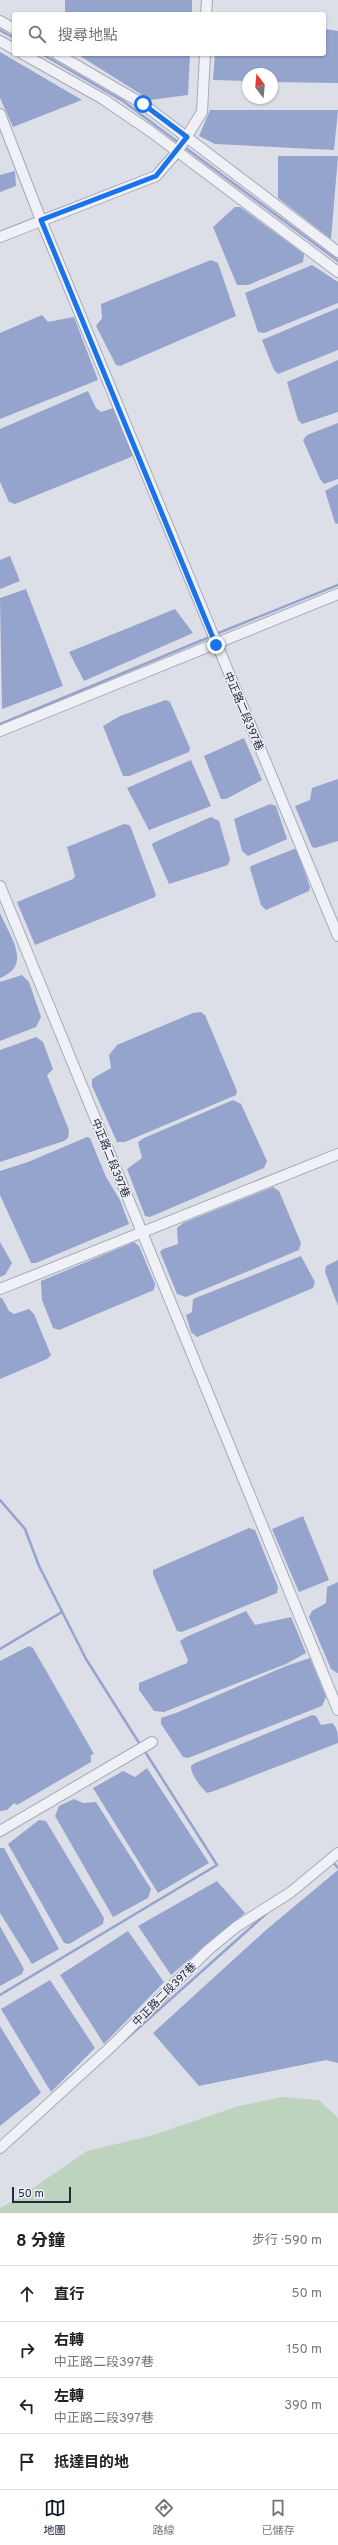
<!DOCTYPE html>
<html lang="zh-TW">
<meta charset="utf-8">
<style>
body{margin:0;font-family:Overpass,"Noto Sans TC",sans-serif;background:#f6f6f6;color:#222}
.compass{position:absolute;left:242px;top:68px;width:36px;height:36px;border-radius:50%;background:#fff;box-shadow:0 1px 3px #0004;rotate:344deg}
.scale{position:absolute;left:12px;bottom:10px;width:59px;box-sizing:border-box;padding-left:4px;border:2px solid #252a40;border-top:0;font-size:11px;line-height:14px;white-space:nowrap;color:#252a40;-webkit-text-stroke:3px #edeff6;paint-order:stroke}
.stop{position:absolute;width:12px;height:12px;margin:-9px;border:3px solid #1a73e8;border-radius:50%;background:#fff}
.stop.end{background:#1a73e8;border-color:#fff;box-shadow:0 1px 4px #0008}
.list{margin:0;padding:0;list-style:none}
h2{display:flex;justify-content:space-between;align-items:center;height:52px;margin:0;padding:0 16px;font-size:17px}
h2 small{font-size:13px;font-weight:400;color:#767676}
.list li{display:grid;grid-template-columns:26px 1fr auto;gap:12px;align-items:center;box-sizing:border-box;height:56px;padding:0 16px;border-top:1px solid #e0e0e0}
.list b{display:block;font-size:15px;white-space:nowrap}
.list p{margin:0;font-size:13px;white-space:nowrap;color:#767676}
.list em{font-size:13px;font-style:normal;color:#767676}
.icon{flex:none;width:22px;height:22px;fill:none;stroke:currentColor;stroke-width:2;stroke-linecap:round;stroke-linejoin:round}
.map{position:relative;flex:none;width:338px;height:2213px;overflow:hidden}
.search{position:absolute;background:#fff;box-shadow:0 1px 3px #0004;left:12px;right:12px;top:12px;height:44px;display:flex;align-items:center;gap:10px;box-sizing:border-box;padding:0 14px;border-radius:4px;color:#767676;font-size:15px}
.sheet{height:276px;background:#fff}
nav{display:flex;justify-content:space-around;align-items:center;box-sizing:border-box;height:56px;border-top:1px solid #e0e0e0;background:#fff;font-size:11px;color:#767676}
nav a{display:grid;justify-items:center;gap:2px}
nav .on{color:#111827}
.map>svg:first-child{display:block}
</style>
<div class="map">
<svg width="338" height="2213" viewBox="0 0 338 2213">
<rect width="100%" height="100%" fill="#dddfe8"/>
<path fill="#bed3bd" d="M282,2097L319,2100L338,2118V2213H0V2208L17,2199L87,2151L150,2136L239,2106Z"/>
<path fill="#94a4cc" d="M65,0H192V14H65Z
M324,29L338,31V83L272,82V74H248V81L213,80L215,54H324Z
M0,52L82,100L13,127L0,98Z
M77,54H190L188,95L150,100Z
M210,110H338L334,150L215,144L199,136Z
M278,156H338L331,239L278,198Z
M15,171L16,186L0,192V175Z
M235,207H240L304,254L303,262L248,285H237L213,227Z
M211,260L218,263L236,316L120,366L116,365L96,326L102,318L101,304Z
M312,265L338,282V303L264,333L258,332L245,293Z
M338,308V350L278,374L274,370L262,340Z
M42,315L48,322L74,317L98,380L0,419V333Z
M338,360V412L302,424L298,420L287,382Z
M88,391L96,408L101,412L116,407L133,454L131,457L15,504L9,502L0,482V429Z
M338,423V479L324,484L320,479L303,440L307,435Z
M338,484V524L335,523L325,491Z
M10,556L20,581L0,589V560Z
M26,589L63,686L2,709L0,598Z
M175,609L193,633L84,681L69,652Z
M166,700L170,702L190,748L189,752L129,776H123L103,726L120,716Z
M244,738L262,780L226,799H221L204,756Z
M191,760L211,806L149,830L127,788Z
M338,779V841L315,848L312,847L295,806L310,800L312,788Z
M270,804L276,806L287,839L248,856L242,851L234,819Z
M211,817L219,821L230,859L228,865L169,884L152,845L153,843Z
M124,824L129,825L131,828L156,895L155,897L35,945L17,902L73,879L75,876L67,847Z
M294,849L297,850L310,887L309,891L266,910L261,905L250,868L251,866Z
M0,913C10,937 33,965 0,978Z
M22,975L29,982L41,1017L36,1027L0,1041V982Z
M201,1012L205,1015L237,1091L236,1095L125,1142H117L92,1086V1079L111,1068L109,1055L117,1045L193,1013Z
M36,1037L43,1042L53,1069L47,1075L69,1130L68,1138L64,1141L0,1162V1050Z
M233,1100L241,1104L267,1161L264,1168L150,1217L145,1216L127,1169L142,1158L138,1142L144,1138Z
M87,1137L90,1138L106,1177L120,1200L129,1224L36,1263H31L0,1195V1171L28,1162Z
M273,1187L279,1191L301,1243L299,1250L186,1297L177,1294L160,1252L163,1249L178,1244L177,1228L183,1223Z
M0,1242L12,1263L5,1275L0,1277Z
M134,1242L139,1246L155,1284L154,1290L59,1330L53,1328L42,1300L41,1281Z
M301,1256L315,1282L313,1288L197,1337L191,1332L186,1315L192,1312L193,1299Z
M338,1260V1306L325,1272L326,1266Z
M0,1298H2L9,1311L14,1314L29,1309L34,1314L51,1355L47,1359L0,1379Z
M303,1516L329,1580L299,1592L272,1529Z
M249,1528L255,1530L278,1587L277,1593L182,1632L177,1631L153,1574V1570Z
M338,1582V1673H337L331,1669L309,1617L312,1611L326,1603L327,1587Z
M246,1611L255,1625L291,1617L306,1653L286,1664L164,1712L154,1711L139,1690V1683L187,1663L188,1660L180,1641L186,1637Z
M29,1646L33,1648L94,1754L91,1755V1762L17,1805L14,1803L7,1810L0,1811V1661Z
M310,1658L326,1697L322,1706L188,1758L183,1757L161,1724V1718L176,1713L286,1666Z
M312,1715L316,1716L321,1725L332,1723C338,1728 338,1735 338,1743L214,1791L207,1793C201,1788 190,1773 191,1766L195,1763Z
M147,1768L209,1863L158,1893L93,1788L123,1771L135,1777Z
M74,1799L83,1803L96,1802L151,1889L148,1898L113,1917L55,1816L59,1806Z
M39,1820L46,1821L104,1918L103,1924L69,1944L64,1943L8,1844Z
M0,1848H4L59,1949L32,1964L0,1913Z
M338,1870V2063L326,2060L199,2086L153,2033L266,1930Z
M217,1881L245,1913L171,1975L138,1926Z
M0,1926L24,1969L22,1974L0,1986Z
M128,1931L164,1982L104,2044L60,1975Z
M50,1980L95,2048L51,2092L1,2009Z
M0,2026L41,2093L0,2126Z"/>
<g fill="none" stroke-linecap="round" stroke-linejoin="round">
<path stroke="#94a4cc" stroke-width="2.5" d="M0,30L14,38
M42,54L123,101L179,143
M183,146L338,261
M216,634L338,585
M0,724L212,636
M0,1500L25,1529L39,1566L86,1659L141,1746
M0,1649L62,1612
M332,1861L338,1868
M0,1995L217,1865L144,1750
M124,2041L268,1912"/>
<g stroke="#a6a9b6" stroke-width="12">
<path id="minor" d="M206,14L207,0
M0,21L14,29
M0,41L14,49
M23,54L103,99L150,131L338,272
M57,54L143,104L338,252
M0,114L41,220L338,936
M0,237L156,176L177,152L202,112L205,54
M0,731L338,594
M0,886L338,1710
M0,1289L338,1154
M0,1831L152,1742
M0,2148L113,2045L207,1951L236,1927L291,1892L338,1853"/>
</g>
<use href="#minor" stroke="#f0f1f6" stroke-width="10"/>
</g>
<g fill="none" stroke-linecap="round" stroke-linejoin="round">
<path stroke="#1a73e8" stroke-width="5" d="M143,104L187,137L156,176L41,220L216,645"/>
</g>
<g text-anchor="middle" stroke-width="3" stroke-linejoin="round" paint-order="stroke">
<g font-size="11" fill="#252a40" stroke="#edeff6">
<text transform="translate(244 711) rotate(67)" y="4">中正路二段397巷</text>
<text transform="translate(111 1158) rotate(68)" y="4">中正路二段397巷</text>
<text transform="translate(164 1994) rotate(-45)" y="4">中正路二段397巷</text>
</g>
</g>
</svg>
<svg class="compass" viewBox="-18 -18 36 36"><path d="M0-13l5 13h-10z" fill="#e53935"/><path d="M0 13l5-13h-10z" fill="#767676"/></svg>
<div class="scale">50 m</div>
<div class="stop" style="left:143px;top:104px"></div>
<div class="stop end" style="left:216px;top:645px"></div>
<div class="search"><svg class="icon" aria-label="search" viewBox="0 0 24 24"><circle cx="10" cy="10" r="6"/><path d="M15 15l6 6"/></svg>搜尋地點</div>
</div>
<section class="sheet">
<h2>8 分鐘<small>步行 · 590 m</small></h2>
<ul class="list">
<li><svg class="icon" aria-label="ahead" viewBox="0 0 24 24"><path d="M12 20V5M6 11l6-6 6 6"/></svg><div><b>直行</b></div><em>50 m</em></li>
<li><svg class="icon" aria-label="right" viewBox="0 0 24 24"><path d="M7 20v-9h11M14 6l5 5-5 5"/></svg><div><b>右轉</b><p>中正路二段397巷</p></div><em>150 m</em></li>
<li><svg class="icon" aria-label="left" viewBox="0 0 24 24"><path d="M17 20v-9H6M10 6l-5 5 5 5"/></svg><div><b>左轉</b><p>中正路二段397巷</p></div><em>390 m</em></li>
<li><svg class="icon" aria-label="arrive" viewBox="0 0 24 24"><path d="M6 21V4h12l-3 4 3 4H6"/></svg><div><b>抵達目的地</b></div></li>
</ul>
</section>
<nav>
<a class="on"><svg class="icon" aria-label="map" viewBox="0 0 24 24"><path d="M3 6l6-2 6 2 6-2v14l-6 2-6-2-6 2zM9 4v14M15 6v14"/></svg>地圖</a>
<a><svg class="icon" aria-label="directions" viewBox="0 0 24 24"><path d="M12 3l9 9-9 9-9-9zM9 14v-3h6M13 9l2 2-2 2"/></svg>路線</a>
<a><svg class="icon" aria-label="saved" viewBox="0 0 24 24"><path d="M7 4h10v16l-5-4-5 4z"/></svg>已儲存</a>
</nav>
